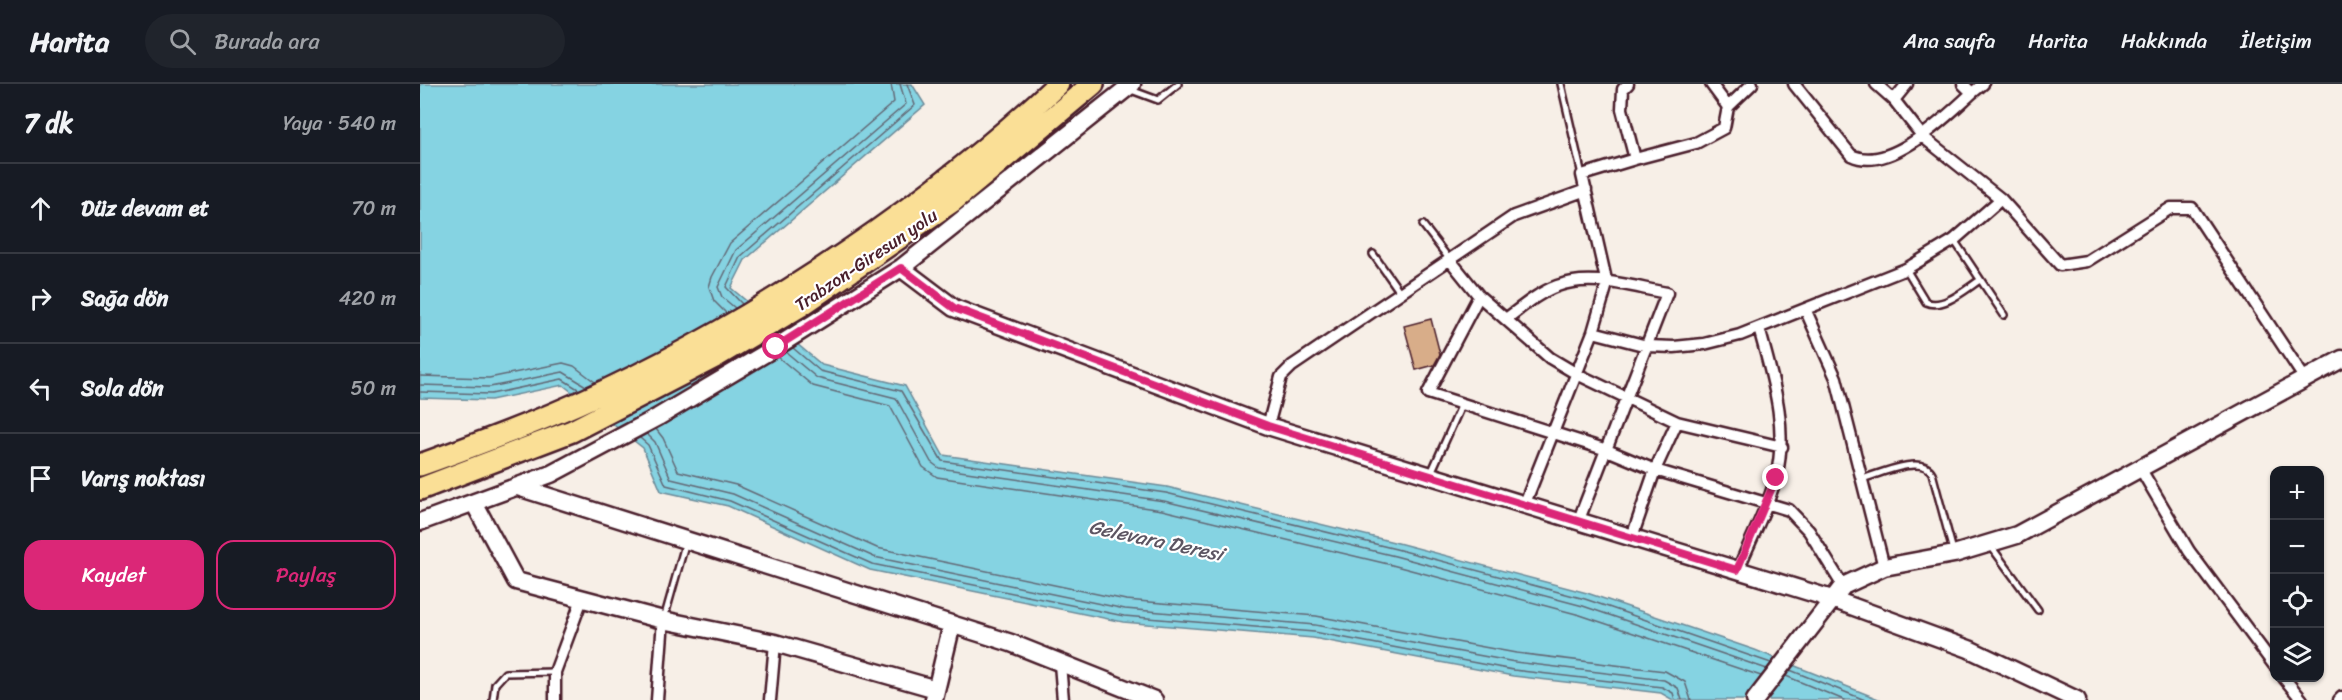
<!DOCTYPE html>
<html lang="tr">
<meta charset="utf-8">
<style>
body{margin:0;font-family:Sriracha,sans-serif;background:#20242c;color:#f1f3f6}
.controls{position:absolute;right:18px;bottom:18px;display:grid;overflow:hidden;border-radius:12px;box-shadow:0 2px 4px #0004}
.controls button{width:54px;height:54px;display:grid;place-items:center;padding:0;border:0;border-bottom:2px solid #363941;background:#171b24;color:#f1f3f6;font:30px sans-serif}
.stop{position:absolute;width:18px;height:18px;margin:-14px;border:4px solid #db2777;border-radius:50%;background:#fff}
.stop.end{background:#db2777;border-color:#fff;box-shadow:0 2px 6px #0008}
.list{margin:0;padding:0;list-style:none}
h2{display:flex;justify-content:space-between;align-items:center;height:78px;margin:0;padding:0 24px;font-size:26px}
h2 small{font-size:20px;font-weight:400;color:#9ea1a6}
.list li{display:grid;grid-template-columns:39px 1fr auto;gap:18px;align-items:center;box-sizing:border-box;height:90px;padding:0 24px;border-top:2px solid #363941}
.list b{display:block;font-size:22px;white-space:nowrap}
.list em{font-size:20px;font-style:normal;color:#9ea1a6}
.actions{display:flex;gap:12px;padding:18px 24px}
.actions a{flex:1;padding:14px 0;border:2px solid #db2777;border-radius:18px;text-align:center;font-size:21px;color:#db2777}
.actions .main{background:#db2777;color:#fff}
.icon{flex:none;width:33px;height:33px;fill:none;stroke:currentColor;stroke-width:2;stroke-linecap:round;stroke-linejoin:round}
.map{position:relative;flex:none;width:1922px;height:616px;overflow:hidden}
header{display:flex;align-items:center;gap:36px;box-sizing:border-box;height:84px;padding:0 30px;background:#171b24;border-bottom:2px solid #363941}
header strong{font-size:28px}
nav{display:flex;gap:33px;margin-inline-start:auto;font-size:21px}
.search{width:420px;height:54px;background:#20242c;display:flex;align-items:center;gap:15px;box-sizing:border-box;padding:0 21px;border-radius:33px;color:#9ea1a6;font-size:22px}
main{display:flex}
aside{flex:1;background:#171b24}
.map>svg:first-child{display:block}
</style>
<header>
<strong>Harita</strong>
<div class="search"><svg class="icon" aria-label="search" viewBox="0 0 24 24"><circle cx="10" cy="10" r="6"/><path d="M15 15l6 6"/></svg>Burada ara</div>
<nav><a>Ana sayfa</a><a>Harita</a><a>Hakkında</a><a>İletişim</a></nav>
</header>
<main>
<aside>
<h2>7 dk<small>Yaya · 540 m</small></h2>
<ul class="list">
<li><svg class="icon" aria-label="ahead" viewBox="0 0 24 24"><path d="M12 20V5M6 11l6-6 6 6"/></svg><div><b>Düz devam et</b></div><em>70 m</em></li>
<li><svg class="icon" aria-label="right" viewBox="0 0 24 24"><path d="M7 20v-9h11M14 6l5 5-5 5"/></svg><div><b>Sağa dön</b></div><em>420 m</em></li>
<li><svg class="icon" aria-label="left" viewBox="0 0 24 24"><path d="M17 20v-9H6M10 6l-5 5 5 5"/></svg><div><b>Sola dön</b></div><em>50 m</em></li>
<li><svg class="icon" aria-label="arrive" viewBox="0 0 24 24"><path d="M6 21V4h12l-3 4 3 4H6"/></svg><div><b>Varış noktası</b></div></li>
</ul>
<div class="actions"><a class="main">Kaydet</a><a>Paylaş</a></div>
</aside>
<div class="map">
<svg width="1922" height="616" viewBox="0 0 1922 616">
<rect width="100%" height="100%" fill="#f7efe7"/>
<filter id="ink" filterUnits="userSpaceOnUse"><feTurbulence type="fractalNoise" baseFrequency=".0167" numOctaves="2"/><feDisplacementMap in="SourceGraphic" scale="12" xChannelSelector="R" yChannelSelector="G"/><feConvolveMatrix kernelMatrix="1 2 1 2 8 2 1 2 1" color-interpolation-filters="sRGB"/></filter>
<g filter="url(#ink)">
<path fill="#85d3e2" stroke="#6d8b99" stroke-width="1.5" d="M0,0H492L505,21L325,176L311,204L402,281L485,302L523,371L747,403L978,459L1167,509L1335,566L1461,616H1253L1241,609L1093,592L893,554L703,538L450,486L308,422L241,407L223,364L143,301L71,316L0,314Z"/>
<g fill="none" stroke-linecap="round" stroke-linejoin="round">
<path stroke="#626774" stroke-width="1.5" d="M322,220L306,203L320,173L495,21L487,0
M315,224L302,213L298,203L316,166L486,20L480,0
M306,229L294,217L289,203L292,193L310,159L474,18L471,0
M373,264L400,287L481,307L522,377L746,409L976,465L1165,515L1351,579
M366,268L397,294L476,314L511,378L519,384L744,417L975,472L1163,522L1347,585
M358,273L393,302L470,322L503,383L517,393L742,426L972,481L1160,531L1341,592
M0,292L69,294L143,279L154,282L175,298
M0,301L70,303L143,288L166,302
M0,308L71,310L142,295L158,305
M236,345L243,354L258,387L316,401L457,464L706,516L896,532L1096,569L1245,587L1265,598L1271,616
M227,350L235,358L251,395L313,410L454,473L705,525L895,541L1095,578L1244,596L1258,604L1262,616
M220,354L228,361L246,401L310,417L452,480L704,532L894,548L1093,586L1242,603L1253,609L1255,616
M1370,586L1445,616
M1366,592L1424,616"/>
</g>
<path fill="#d8ad89" stroke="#4a1f2b" stroke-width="1.5" d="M1011,235L1020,270L1014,281L996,286L984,242Z"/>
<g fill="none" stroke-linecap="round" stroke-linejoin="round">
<g stroke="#4a1f2b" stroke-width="10">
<path id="lane" d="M1141,0L1162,91
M711,6L738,16L758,0
M1003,141L1030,176
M1534,156L1584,231
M953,170L980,208
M1486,185L1506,218C1523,226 1546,205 1560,196
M1011,389L1042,320
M1442,395C1459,390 1502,370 1512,389L1533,467
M1570,461L1618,526
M244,535L266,457
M73,616L75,600L85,589L135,588"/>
</g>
<g stroke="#4a1f2b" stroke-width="15">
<path id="street" d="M1208,0L1203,5L1202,25L1215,75L1276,59L1304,44L1308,23L1332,0
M1291,0L1308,23
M1374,0L1431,71C1470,90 1525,33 1552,9L1543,0
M1456,0L1474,16L1503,53L1581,115L1640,181L1667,177L1751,124H1772L1885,295
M1552,9L1563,0
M1474,16L1487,0
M1030,176L1059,212L1130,274L1157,290L1257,338L1362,363
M1059,212L1008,309L1187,366L1235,386L1369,426L1389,447L1423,502
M1386,227L1416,294L1464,483
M1086,235C1102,223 1118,209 1137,202C1171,189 1212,203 1247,209L1158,438
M1173,248L1227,262L1254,263L1284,260L1320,251L1486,185L1534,156L1581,115
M848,342L861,293L872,282L1094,132L1166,106
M1720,384L1769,467L1854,581
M1105,419L1173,248L1187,200L1162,91L1215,75
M1212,453L1235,386L1257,338
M1318,486C1330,456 1348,424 1356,393C1369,342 1352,293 1339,244
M640,580L643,616
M1864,594L1882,616
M135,616V588L162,515
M237,616L243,536
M350,616L355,559
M1919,616L1922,613"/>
</g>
<g stroke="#4a1f2b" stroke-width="21">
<path id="secondary" d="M481,184L534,224L848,342L1412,515L1549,565L1657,616
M98,403L591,559L734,616
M54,419L96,497L243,536L355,559L516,605
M0,438L131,390L238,333L356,263L481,184L712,0
M514,615L532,540
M1335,616L1423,502L1464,483L1534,470L1597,451L1922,275"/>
</g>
<g stroke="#4a1f2b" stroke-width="26">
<path id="highway" d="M0,381C44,365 88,349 131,331C307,257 499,131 638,0
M0,405L152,347L295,273L380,222L534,116L673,0"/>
</g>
<use href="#lane" stroke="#fff" stroke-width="5"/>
<use href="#street" stroke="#fff" stroke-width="10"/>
<use href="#secondary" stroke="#fff" stroke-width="16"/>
<use href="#highway" stroke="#fadf96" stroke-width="21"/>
</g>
</g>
<g fill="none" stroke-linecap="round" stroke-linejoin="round" filter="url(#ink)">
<path stroke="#db2777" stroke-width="8" d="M356,263L481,184L534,224L848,342L1317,486L1356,394"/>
</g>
<g text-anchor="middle" stroke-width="4.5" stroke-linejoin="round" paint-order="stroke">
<g font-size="18" fill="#4a1f2b" stroke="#fff">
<text transform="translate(446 176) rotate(-34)" y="6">Trabzon-Giresun yolu</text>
</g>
<g font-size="20" font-style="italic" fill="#5c5562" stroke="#fff">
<text transform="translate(736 456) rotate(12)" y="7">Gelevara Deresi</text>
</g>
</g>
</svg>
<div class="controls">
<button>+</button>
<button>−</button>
<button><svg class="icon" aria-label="locate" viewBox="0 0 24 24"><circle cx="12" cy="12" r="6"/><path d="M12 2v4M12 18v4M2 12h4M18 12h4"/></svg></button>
<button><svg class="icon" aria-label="layers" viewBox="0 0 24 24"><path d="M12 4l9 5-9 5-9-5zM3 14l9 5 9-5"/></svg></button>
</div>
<div class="stop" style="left:356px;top:263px"></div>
<div class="stop end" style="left:1356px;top:394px"></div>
</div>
</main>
